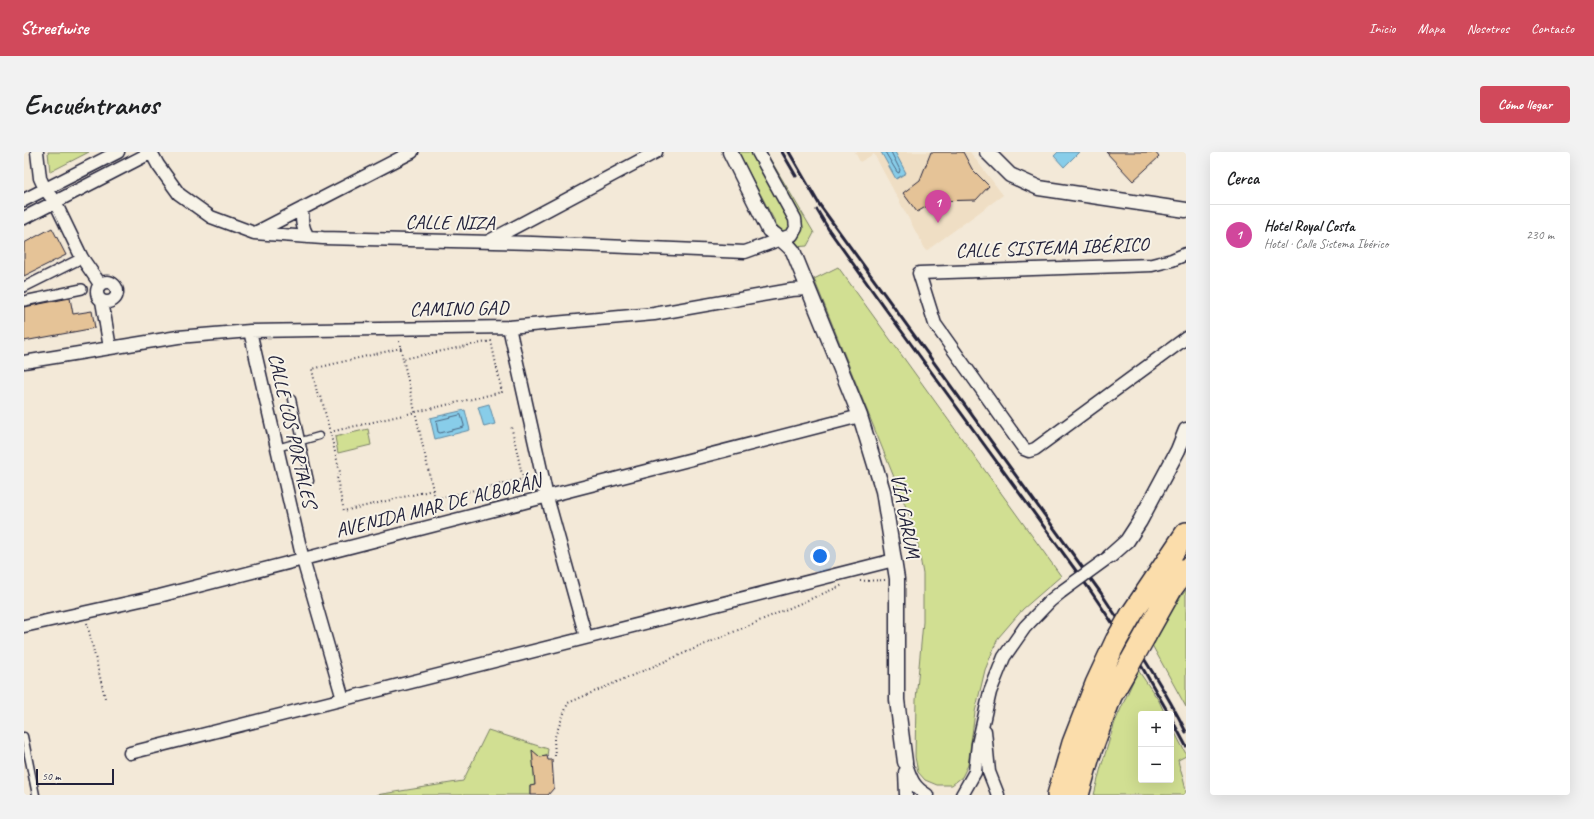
<!DOCTYPE html>
<html lang="es">
<meta charset="utf-8">
<style>
body{margin:0;font-family:Caveat,sans-serif;background:#f2f2f2;color:#202124}
.controls{position:absolute;right:12px;bottom:12px;display:grid;overflow:hidden;border-radius:4px;box-shadow:0 4px 16px #0002}
.controls button{width:36px;height:36px;display:grid;place-items:center;padding:0;border:0;border-bottom:1px solid #e0e0e0;background:#fff;color:#202124;font:20px sans-serif}
.scale{position:absolute;left:12px;bottom:10px;width:78px;box-sizing:border-box;padding-left:4px;border:2px solid #22223b;border-top:0;font-size:11px;line-height:14px;white-space:nowrap;color:#22223b;-webkit-text-stroke:3px #f7f3e8;paint-order:stroke}
.you{position:absolute;left:796px;top:404px;width:14px;height:14px;margin:-10px;border:3px solid #fff;border-radius:50%;background:#1a73e8;box-shadow:0 0 0 6px #1a73e833}
.badge{display:grid;place-items:center;width:26px;height:26px;border-radius:50%;background:#d1495b;color:#fff;font-size:13px;font-weight:700}
.pin{position:absolute;translate:-50% -33px;filter:drop-shadow(0 1px 2px #0008)}
.pin::after{content:'';position:absolute;top:21px;width:14px;height:12px;background:inherit;clip-path:polygon(0 0,100% 0,50% 100%)}
.list{margin:0;padding:0;list-style:none}
h2{display:flex;justify-content:space-between;align-items:center;height:52px;margin:0;padding:0 16px;font-size:17px}
h2 small{font-size:13px;font-weight:400;color:#757577}
.list li{display:grid;grid-template-columns:26px 1fr auto;gap:12px;align-items:center;box-sizing:border-box;height:60px;padding:0 16px;border-top:1px solid #e0e0e0}
.list b{display:block;font-size:15px;white-space:nowrap}
.list p{margin:0;font-size:13px;white-space:nowrap;color:#757577}
.list em{font-size:13px;font-style:normal;color:#757577}
.map{position:relative;flex:none;width:1162px;height:643px;overflow:hidden;border-radius:4px}
header{display:flex;align-items:center;gap:24px;box-sizing:border-box;height:56px;padding:0 20px;background:#d1495b;color:#fff}
header strong{font-size:19px}
nav{display:flex;gap:22px;margin-inline-start:auto;font-size:14px}
.intro{display:flex;align-items:center;justify-content:space-between;box-sizing:border-box;height:96px;padding:0 24px}
h1{margin:0;font-size:28px}
.button{padding:10px 18px;border-radius:4px;background:#d1495b;color:#fff;font-size:14px;font-weight:700}
main{display:flex;gap:24px;padding:0 24px}
aside{flex:1;background:#fff;border-radius:4px;box-shadow:0 4px 16px #0002}
.map>svg:first-child{display:block}
</style>
<header>
<strong>Streetwise</strong>
<nav><a>Inicio</a><a>Mapa</a><a>Nosotros</a><a>Contacto</a></nav>
</header>
<div class="intro"><h1>Encuéntranos</h1><a class="button">Cómo llegar</a></div>
<main>
<div class="map">
<svg width="1162" height="643" viewBox="0 0 1162 643">
<rect width="100%" height="100%" fill="#f3e9d8"/>
<filter id="ink" filterUnits="userSpaceOnUse"><feTurbulence type="fractalNoise" baseFrequency=".025" numOctaves="2"/><feDisplacementMap in="SourceGraphic" scale="8" xChannelSelector="R" yChannelSelector="G"/><feConvolveMatrix kernelMatrix="1 2 1 2 8 2 1 2 1" color-interpolation-filters="sRGB"/></filter>
<g filter="url(#ink)">
<path fill="#efdec4" d="M831,0H946L979,43L902,99L850,2L836,10Z"/>
<path fill="#d1df92" stroke="#7a8066" d="M24,0H65L26,20Z
M714,0H742L790,81L783,94L770,95L756,79Z
M814,115L1037,424L999,457L974,486L961,518L951,560L944,613L938,625L928,633H913L901,628L894,620L891,605L892,548L899,470V422L892,383L880,350L790,127Z
M344,277L347,293L314,301L311,285Z
M1162,438V555L1128,493L1148,457Z
M1114,518L1135,549L1141,562H1117V628H1147V573L1162,602V604L1154,608C1156,619 1162,632 1162,643H1070L1077,615L1091,570Z
M464,578L524,597L523,604L516,605L514,603L509,605L511,633L506,634V643H352L439,629Z"/>
<path fill="#88cde9" stroke="#5f89a3" d="M857,0H871L882,21L872,27Z
M1034,0H1055L1040,15L1030,4Z
M465,252L471,272L460,275L454,255Z
M441,258L446,278L411,287L406,266Z"/>
<g fill="none" stroke-linecap="round" stroke-linejoin="round">
<path stroke="#4b6681" stroke-width="1" d="M861,0L873,20L875,21L876,18L867,0
M437,263L440,273V275L416,281L414,280L412,269Z"/>
</g>
<path fill="#e5c397" stroke="#22223b" d="M907,0H939L948,17L965,34L952,48L912,49L893,60L879,41L896,28Z
M1082,0H1131L1135,5L1109,29Z
M28,76L42,103L0,124V91Z
M46,146L49,162L68,159L71,176L0,189V155Z
M508,598L516,605L523,604L524,608H528L530,636L524,643H506V634L511,633Z"/>
<g fill="none" stroke-linecap="round" stroke-linejoin="round">
<g stroke="#22223b" stroke-width="9">
<path id="service" d="M268,247L286,329
M253,296L295,284
M0,584L12,643"/>
</g>
<g stroke="#22223b" stroke-width="12">
<path id="pedestrian" d="M0,135L58,106
M0,149L58,137"/>
</g>
<g stroke="#22223b" stroke-width="15">
<path id="minor" d="M13,0L16,26L21,37L31,50L58,106L76,132
M127,0L134,13L155,42L187,65L230,81L299,86L509,91L721,100L768,83L772,76L771,67L734,0
M0,48L94,0
M279,56C277,68 278,75 284,85
M0,66L128,0
M231,81L388,0
M465,89L632,0
M1162,102L1148,108L1128,113L895,121L911,172L1000,297L1005,299L1011,297L1162,186
M73 140a10 10 0 1 1 20 0a10 10 0 1 1-20 0Z
M78,149L86,196
M485,175L523,345L562,485
M226,179L279,408L319,547
M0,210L154,185L226,179L485,175L630,162L767,138L784,137
M0,474L135,444L836,264
M961,579L965,620L974,643
M106,601L870,408
M881,610C887,626 888,634 903,643
M881,620L882,643
M938,643L951,620L954,592L966,540L980,505L1001,475L1026,449L1037,440"/>
</g>
<g stroke="#22223b" stroke-width="17">
<path id="tertiary" d="M706,0L745,78C753,85 762,90 769,99L836,264L859,339L873,427V548L881,610
M963,0L986,23L1015,36L1162,58
M1085,405L1103,389L1116,369L1154,298L1162,278"/>
</g>
<g stroke="#22223b" stroke-width="24">
<path id="motorway" d="M1107,463L1162,381
M1121,484L1148,436L1162,417
M1034,643L1049,591L1072,532L1092,489
M1054,643L1065,604L1087,544L1107,509"/>
</g>
<path stroke="#22223b" stroke-width="2" stroke-dasharray="1 3" stroke-linecap="butt" d="M375,189L411,347L499,327L487,273
M377,196L288,217L294,245L297,244L316,320L313,327L320,359L409,338
M306,280L478,240L467,189L379,207
M836,429L862,428
M63,471L81,546
M531,604L530,587L544,551L819,433"/>
<use href="#service" stroke="#f7f3e8" stroke-width="6"/>
<use href="#pedestrian" stroke="#f7f3e8" stroke-width="9"/>
<use href="#minor" stroke="#f7f3e8" stroke-width="12"/>
<use href="#tertiary" stroke="#f7f3e8" stroke-width="14"/>
<use href="#motorway" stroke="#fbddab" stroke-width="21"/>
<path stroke="#22223b" stroke-width="3" d="M758,0L772,24
M765,0L795,52L1077,441C1107,487 1138,531 1162,580
M793,58L805,78L860,155L1066,438L1118,515L1145,562
M1147,566L1162,594"/>
<g stroke="#22223b" stroke-width="15" stroke-linecap="butt">
<path id="minor-bridge" d="M1037,440L1085,405"/>
</g>
<g stroke="#22223b" stroke-width="24" stroke-linecap="butt">
<path id="motorway-bridge" d="M1092,489L1107,463
M1107,509L1121,484"/>
</g>
<use href="#minor-bridge" stroke="#f7f3e8" stroke-width="12"/>
<use href="#motorway-bridge" stroke="#fbddab" stroke-width="21"/>
</g>
</g>
<g text-anchor="middle" stroke-width="4" stroke-linejoin="round" paint-order="stroke">
<g font-size="20" fill="#22223b" stroke="#f7f3e8">
<text transform="translate(426 70) rotate(1)" y="7">CALLE NIZA</text>
<text transform="translate(1028 95) rotate(-2)" y="7">CALLE SISTEMA IBÉRICO</text>
<text transform="translate(435 156) rotate(-1)" y="7">CAMINO GAD</text>
<text transform="translate(269 278) rotate(77)" y="7">CALLE LOS PORTALES</text>
<text transform="translate(414 353) rotate(-14)" y="7">AVENIDA MAR DE ALBORÁN</text>
<text transform="translate(882 364) rotate(79)" y="7">VÍA GARUM</text>
</g>
</g>
</svg>
<div class="controls">
<button>+</button>
<button>−</button>
</div>
<div class="scale">50 m</div>
<div class="you"></div>
<div class="pin badge" style="left:914px;top:71px;background:#d1479c">1</div>
</div>
<aside>
<h2>Cerca<small></small></h2>
<ul class="list">
<li><span class="badge" style="background:#d1479c">1</span><div><b>Hotel Royal Costa</b><p>Hotel · Calle Sistema Ibérico</p></div><em>230 m</em></li>
</ul>
</aside>
</main>
